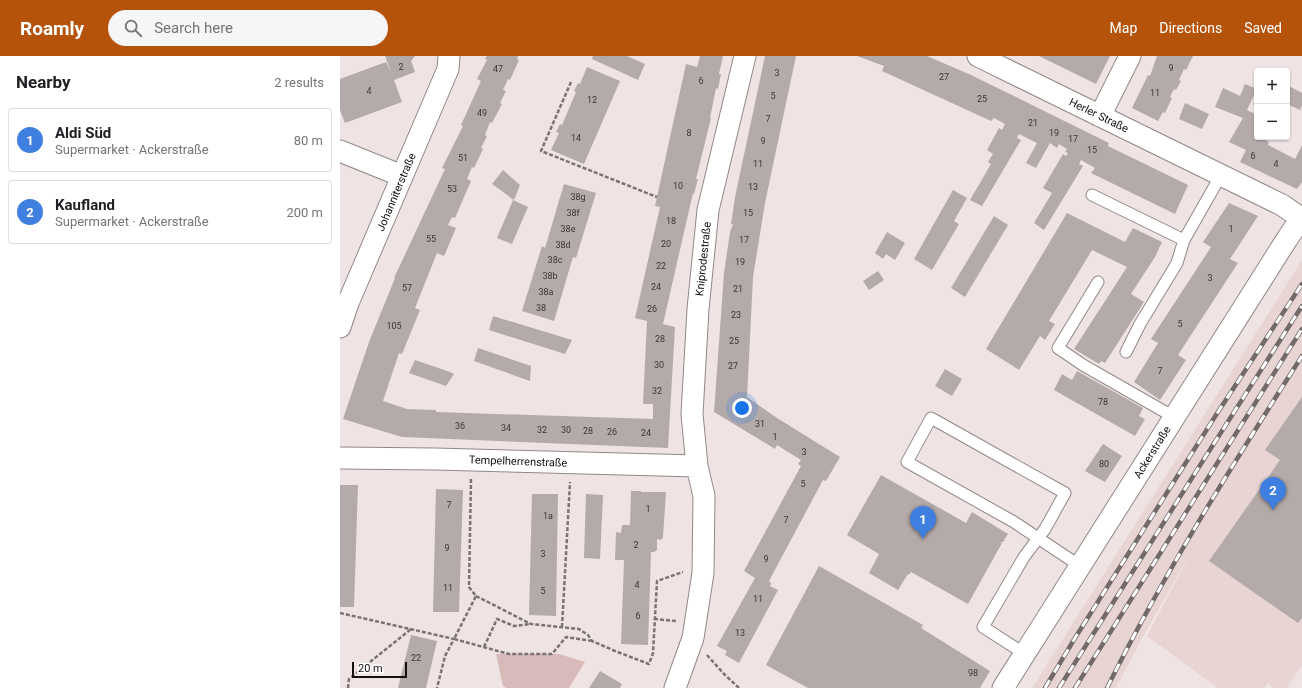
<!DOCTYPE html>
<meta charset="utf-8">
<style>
body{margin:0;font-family:Roboto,sans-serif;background:#f6f6f6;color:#202124}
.controls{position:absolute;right:12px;top:12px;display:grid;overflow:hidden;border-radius:4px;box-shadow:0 1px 3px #0004}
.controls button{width:36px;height:36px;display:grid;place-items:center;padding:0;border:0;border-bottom:1px solid #e0e0e0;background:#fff;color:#202124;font:20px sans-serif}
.scale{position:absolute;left:12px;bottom:10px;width:55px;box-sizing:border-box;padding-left:4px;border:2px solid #120f0e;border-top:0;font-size:11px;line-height:14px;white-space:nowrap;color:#120f0e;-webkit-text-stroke:3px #fff;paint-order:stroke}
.you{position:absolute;left:402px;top:352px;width:14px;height:14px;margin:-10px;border:3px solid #fff;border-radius:50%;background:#1a73e8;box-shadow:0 0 0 6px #1a73e833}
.badge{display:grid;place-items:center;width:26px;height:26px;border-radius:50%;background:#b45309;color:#fff;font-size:13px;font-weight:700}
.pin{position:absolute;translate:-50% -33px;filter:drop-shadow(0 1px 2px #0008)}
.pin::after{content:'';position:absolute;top:21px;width:14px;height:12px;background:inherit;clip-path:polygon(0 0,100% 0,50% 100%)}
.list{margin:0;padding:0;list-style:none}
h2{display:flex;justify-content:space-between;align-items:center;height:52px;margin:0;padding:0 16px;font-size:17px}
h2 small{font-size:13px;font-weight:400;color:#757577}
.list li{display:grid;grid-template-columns:26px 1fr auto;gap:12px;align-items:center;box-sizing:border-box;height:64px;margin:0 8px 8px;padding:0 8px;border:1px solid #e0e0e0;border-radius:4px}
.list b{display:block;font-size:15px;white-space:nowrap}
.list p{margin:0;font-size:13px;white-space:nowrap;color:#757577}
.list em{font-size:13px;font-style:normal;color:#757577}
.icon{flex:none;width:22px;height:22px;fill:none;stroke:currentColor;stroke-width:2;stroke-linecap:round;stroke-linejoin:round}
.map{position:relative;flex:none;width:962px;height:632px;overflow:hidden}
header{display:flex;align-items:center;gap:24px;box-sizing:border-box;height:56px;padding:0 20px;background:#b45309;color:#fff}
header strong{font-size:19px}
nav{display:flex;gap:22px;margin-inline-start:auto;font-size:14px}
.search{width:280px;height:36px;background:#f6f6f6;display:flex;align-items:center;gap:10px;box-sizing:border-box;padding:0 14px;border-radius:22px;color:#757577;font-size:15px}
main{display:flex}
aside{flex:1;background:#fff}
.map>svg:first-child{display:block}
</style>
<header>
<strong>Roamly</strong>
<div class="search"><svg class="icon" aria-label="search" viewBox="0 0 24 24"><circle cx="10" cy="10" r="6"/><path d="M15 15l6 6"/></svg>Search here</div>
<nav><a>Map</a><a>Directions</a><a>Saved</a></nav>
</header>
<main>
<aside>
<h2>Nearby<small>2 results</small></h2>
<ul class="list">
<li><span class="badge" style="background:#3f7fe0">1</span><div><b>Aldi Süd</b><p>Supermarket · Ackerstraße</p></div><em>80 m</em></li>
<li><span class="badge" style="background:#3f7fe0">2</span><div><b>Kaufland</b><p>Supermarket · Ackerstraße</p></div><em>200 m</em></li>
</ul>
</aside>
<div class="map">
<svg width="962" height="632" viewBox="0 0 962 632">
<rect width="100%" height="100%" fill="#efe4e3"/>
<path fill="#e8d4d3" d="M962,204V609L947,632H934L928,627L924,632H878L807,580L853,493L802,582L776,632H692Z"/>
<path fill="#d7bab9" d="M156,598H219L245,606L229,632H166L163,630Z"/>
<path fill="#b4aaa9" d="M45,0H75L71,5L75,16L54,24L62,46L5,67L0,54V23L46,6L51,16Z
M147,0H178L177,3L179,4L170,24L168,23L163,34L166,35L160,47L162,48L152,67L150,66L145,79L147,80L141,92L143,93L134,112L132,111L127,123L131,125L115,162L112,161L108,169L116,172L104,200L97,197L75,252L80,254L62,298L59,297L43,345L67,353L96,354V356L313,363V348H303L307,265L295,262L320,151L315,150L346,8L357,11L360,0H383L379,18H381L378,33L376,32L370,62H371L356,123H358L354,138L353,137L323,268L335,271L328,392L62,381L3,363L29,286L55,222H54L105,113L102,112L123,70L121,69L141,25L137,23L147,4L145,3Z
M253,0H287L305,8L298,24L252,3Z
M425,0H456L425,147L413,221L407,341L437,362L500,401L486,425L483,424L429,525L431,527L430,530L438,534L399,607L385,599L387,595L377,590L415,522L404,515L461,410L458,408L461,404L437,389L435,393L374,356L384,217L390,176L393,168H391L395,141Z
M517,0H587L631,19L688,47L769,87L768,90L848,129L835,158L751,117L755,112L741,104L739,108L743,110L704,174L694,167L712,137L703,132L723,98L726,100L728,97L725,96L727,93L719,88L717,92L710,87L696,112L686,107L697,87L679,78L677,82L681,84L642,150L630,144L651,108L648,106L653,98L647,94L659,72L662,74L665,68L654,62L651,65L542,15L544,10Z
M699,0H770L756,28Z
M817,0H853L846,14L844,13L839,24L841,25L836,34L834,33L830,41L832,42L825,57L823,56L818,65L792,52L808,19L810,20Z
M247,11L280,25L244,108L211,94L219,77L216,76L220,68L222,69L236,36L234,35L238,27L240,28Z
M905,28L917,33L907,54L917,59V74L915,79L929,86L928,89L955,103L962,89V126L957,133L900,106L906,94L889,86L903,62L875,51L883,32L900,40Z
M947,29L962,37V50L960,54L947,48Z
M845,47L869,58L862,73L839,63Z
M163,114L180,129L174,144L152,128Z
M224,128L256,137L236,202L233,201L214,265L182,255L202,190L205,192Z
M613,134L627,142L614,165L619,168L592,214L574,203Z
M173,144L188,151L172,188L157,182Z
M889,147L918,160L890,203L898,207L838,299L846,304L820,344L794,326L818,287L811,283L871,191L863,186Z
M727,157L785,186L793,172L822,186L815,201L791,238L804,246L765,307L761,305L759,308L734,293L787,211L752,194L709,265L715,268L705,284L700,280L679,314L646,293Z
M654,160L668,169L625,241L611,232Z
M547,176L565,187L555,204L546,198L543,203L535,197Z
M538,215L544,224L529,234L523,225Z
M153,260L232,284L225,298L149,274Z
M138,292L191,310L190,325L134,305Z
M75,304L110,316L114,318L106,330L69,317Z
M605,313L622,323L612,340L595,330Z
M737,315L803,352L799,360L805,363L795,380L714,334L722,318L732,324Z
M962,341V562L958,567L869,505L940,404L925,394Z
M763,388L782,400L765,426L745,415Z
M541,419L626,467L632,456L668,478L663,486H660L662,487L628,548L571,516L569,519L568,518L558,534L529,517L539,498L507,479Z
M0,429H18L14,551H0Z
M96,433L123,434L119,556H93Z
M291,435H301V436H326L323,481L321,484L317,483V494L314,496H311L308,589L281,588L284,504H275L276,476L281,477L282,469H290Z
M192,438H218L216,560L189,559Z
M246,438L263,439L260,503L244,502Z
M479,510L583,569L581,572L650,615L640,632H468L426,609Z
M71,579L97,585L86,632H58Z
M260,615L282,628L280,632H249Z"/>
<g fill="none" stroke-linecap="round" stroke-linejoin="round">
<g stroke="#928887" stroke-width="13">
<path id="service" d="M752,139L844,184
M758,226L718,292L743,309L834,361
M786,296L800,268L837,207L844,184L881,119
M685,598L643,571L684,501L705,473L725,437L591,362L567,406L674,466L740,510"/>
</g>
<g stroke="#928887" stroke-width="23">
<path id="minor" d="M638,0L942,149L961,162
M760,60L790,0
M0,95L62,120
M0,271L8,247L108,13L109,0
M0,402L95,403L357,410
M335,632L353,582L363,517L364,440L357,410L352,358L358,253L368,154L405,0
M663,632L947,183L962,161"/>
</g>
<path stroke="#7a7372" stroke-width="2.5" stroke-dasharray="4 2" stroke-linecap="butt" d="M231,26L201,95L317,141
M131,423L129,531L136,540L114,583L169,598H212L226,581L252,585
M136,540L191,568L239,573L248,579L252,585L275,595L309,608L313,597L317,525L343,516
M0,557L114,583L105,600L97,632
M314,563L336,565
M222,571L230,426
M144,591L157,563L174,570L191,568
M367,599L384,618L399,632
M8,632L9,623L71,573"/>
<use href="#service" stroke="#fff" stroke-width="11"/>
<use href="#minor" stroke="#fff" stroke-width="21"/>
<g stroke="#716a69" stroke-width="4.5">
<path id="rail" d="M705,632L735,582L876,359L962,228
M719,632L864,403L962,250
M735,632L962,273
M767,632C824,517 893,408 962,300"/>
</g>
<use href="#rail" stroke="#fff" stroke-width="3" stroke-dasharray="9" stroke-linecap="butt"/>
</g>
<g text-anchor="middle" stroke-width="3.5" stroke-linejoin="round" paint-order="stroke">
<g font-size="9" fill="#3a3635">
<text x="61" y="14">2</text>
<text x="831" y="15">9</text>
<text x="158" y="16">47</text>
<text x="437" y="20">3</text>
<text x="604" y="24">27</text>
<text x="361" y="28">6</text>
<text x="29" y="38">4</text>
<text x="815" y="40">11</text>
<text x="433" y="43">5</text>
<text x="642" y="46">25</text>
<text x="252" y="47">12</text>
<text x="142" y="60">49</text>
<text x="428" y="66">7</text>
<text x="693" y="70">21</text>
<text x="349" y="80">8</text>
<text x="714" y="80">19</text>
<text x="236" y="85">14</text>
<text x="733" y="86">17</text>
<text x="423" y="88">9</text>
<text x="752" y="97">15</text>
<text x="913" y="103">6</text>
<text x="123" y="105">51</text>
<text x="418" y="111">11</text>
<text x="936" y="111">4</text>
<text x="338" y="133">10</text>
<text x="413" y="134">13</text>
<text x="112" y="136">53</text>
<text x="238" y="144">38g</text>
<text x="233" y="160">38f</text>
<text x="408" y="160">15</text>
<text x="331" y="168">18</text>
<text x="228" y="176">38e</text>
<text x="891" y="176">1</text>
<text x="91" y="186">55</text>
<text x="404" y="187">17</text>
<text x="326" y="191">20</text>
<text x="223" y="192">38d</text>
<text x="215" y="207">38c</text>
<text x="400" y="209">19</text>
<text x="321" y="213">22</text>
<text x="210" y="223">38b</text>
<text x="870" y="225">3</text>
<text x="316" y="234">24</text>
<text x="67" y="235">57</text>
<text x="398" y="236">21</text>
<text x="206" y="239">38a</text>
<text x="201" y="255">38</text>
<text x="312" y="256">26</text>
<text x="396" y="262">23</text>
<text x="840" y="271">5</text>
<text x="54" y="273">105</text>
<text x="320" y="286">28</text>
<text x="394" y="288">25</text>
<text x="319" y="312">30</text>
<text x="393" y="313">27</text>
<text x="820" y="318">7</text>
<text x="317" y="338">32</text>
<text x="763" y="349">78</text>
<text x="420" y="371">31</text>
<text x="120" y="373">36</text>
<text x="166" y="375">34</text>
<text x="202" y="377">32</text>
<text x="226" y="377">30</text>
<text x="248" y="378">28</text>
<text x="272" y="379">26</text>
<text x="306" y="380">24</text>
<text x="435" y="384">1</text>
<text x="464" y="399">3</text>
<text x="764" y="411">80</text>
<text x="463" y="431">5</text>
<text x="109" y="452">7</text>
<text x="308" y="456">1</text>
<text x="208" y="463">1a</text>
<text x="446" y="467">7</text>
<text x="296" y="492">2</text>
<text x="107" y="495">9</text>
<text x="203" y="501">3</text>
<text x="426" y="506">9</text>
<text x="297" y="532">4</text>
<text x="108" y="535">11</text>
<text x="203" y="538">5</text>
<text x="418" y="546">11</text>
<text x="298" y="563">6</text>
<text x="400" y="580">13</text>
<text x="76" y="605">22</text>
<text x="633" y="620">98</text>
</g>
<g font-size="11" fill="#120f0e" stroke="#fff">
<text transform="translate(759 59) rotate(26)" y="4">Herler Straße</text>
<text transform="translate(56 136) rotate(-67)" y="4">Johanniterstraße</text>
<text transform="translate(363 203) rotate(-84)" y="4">Kniprodestraße</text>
<text transform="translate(812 396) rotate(-58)" y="4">Ackerstraße</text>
<text transform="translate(178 405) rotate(2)" y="4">Tempelherrenstraße</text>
</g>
</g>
</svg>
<div class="controls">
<button>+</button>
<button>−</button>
</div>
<div class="scale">20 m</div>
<div class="you"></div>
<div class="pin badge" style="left:583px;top:483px;background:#3f7fe0">1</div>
<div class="pin badge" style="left:933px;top:454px;background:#3f7fe0">2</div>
</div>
</main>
